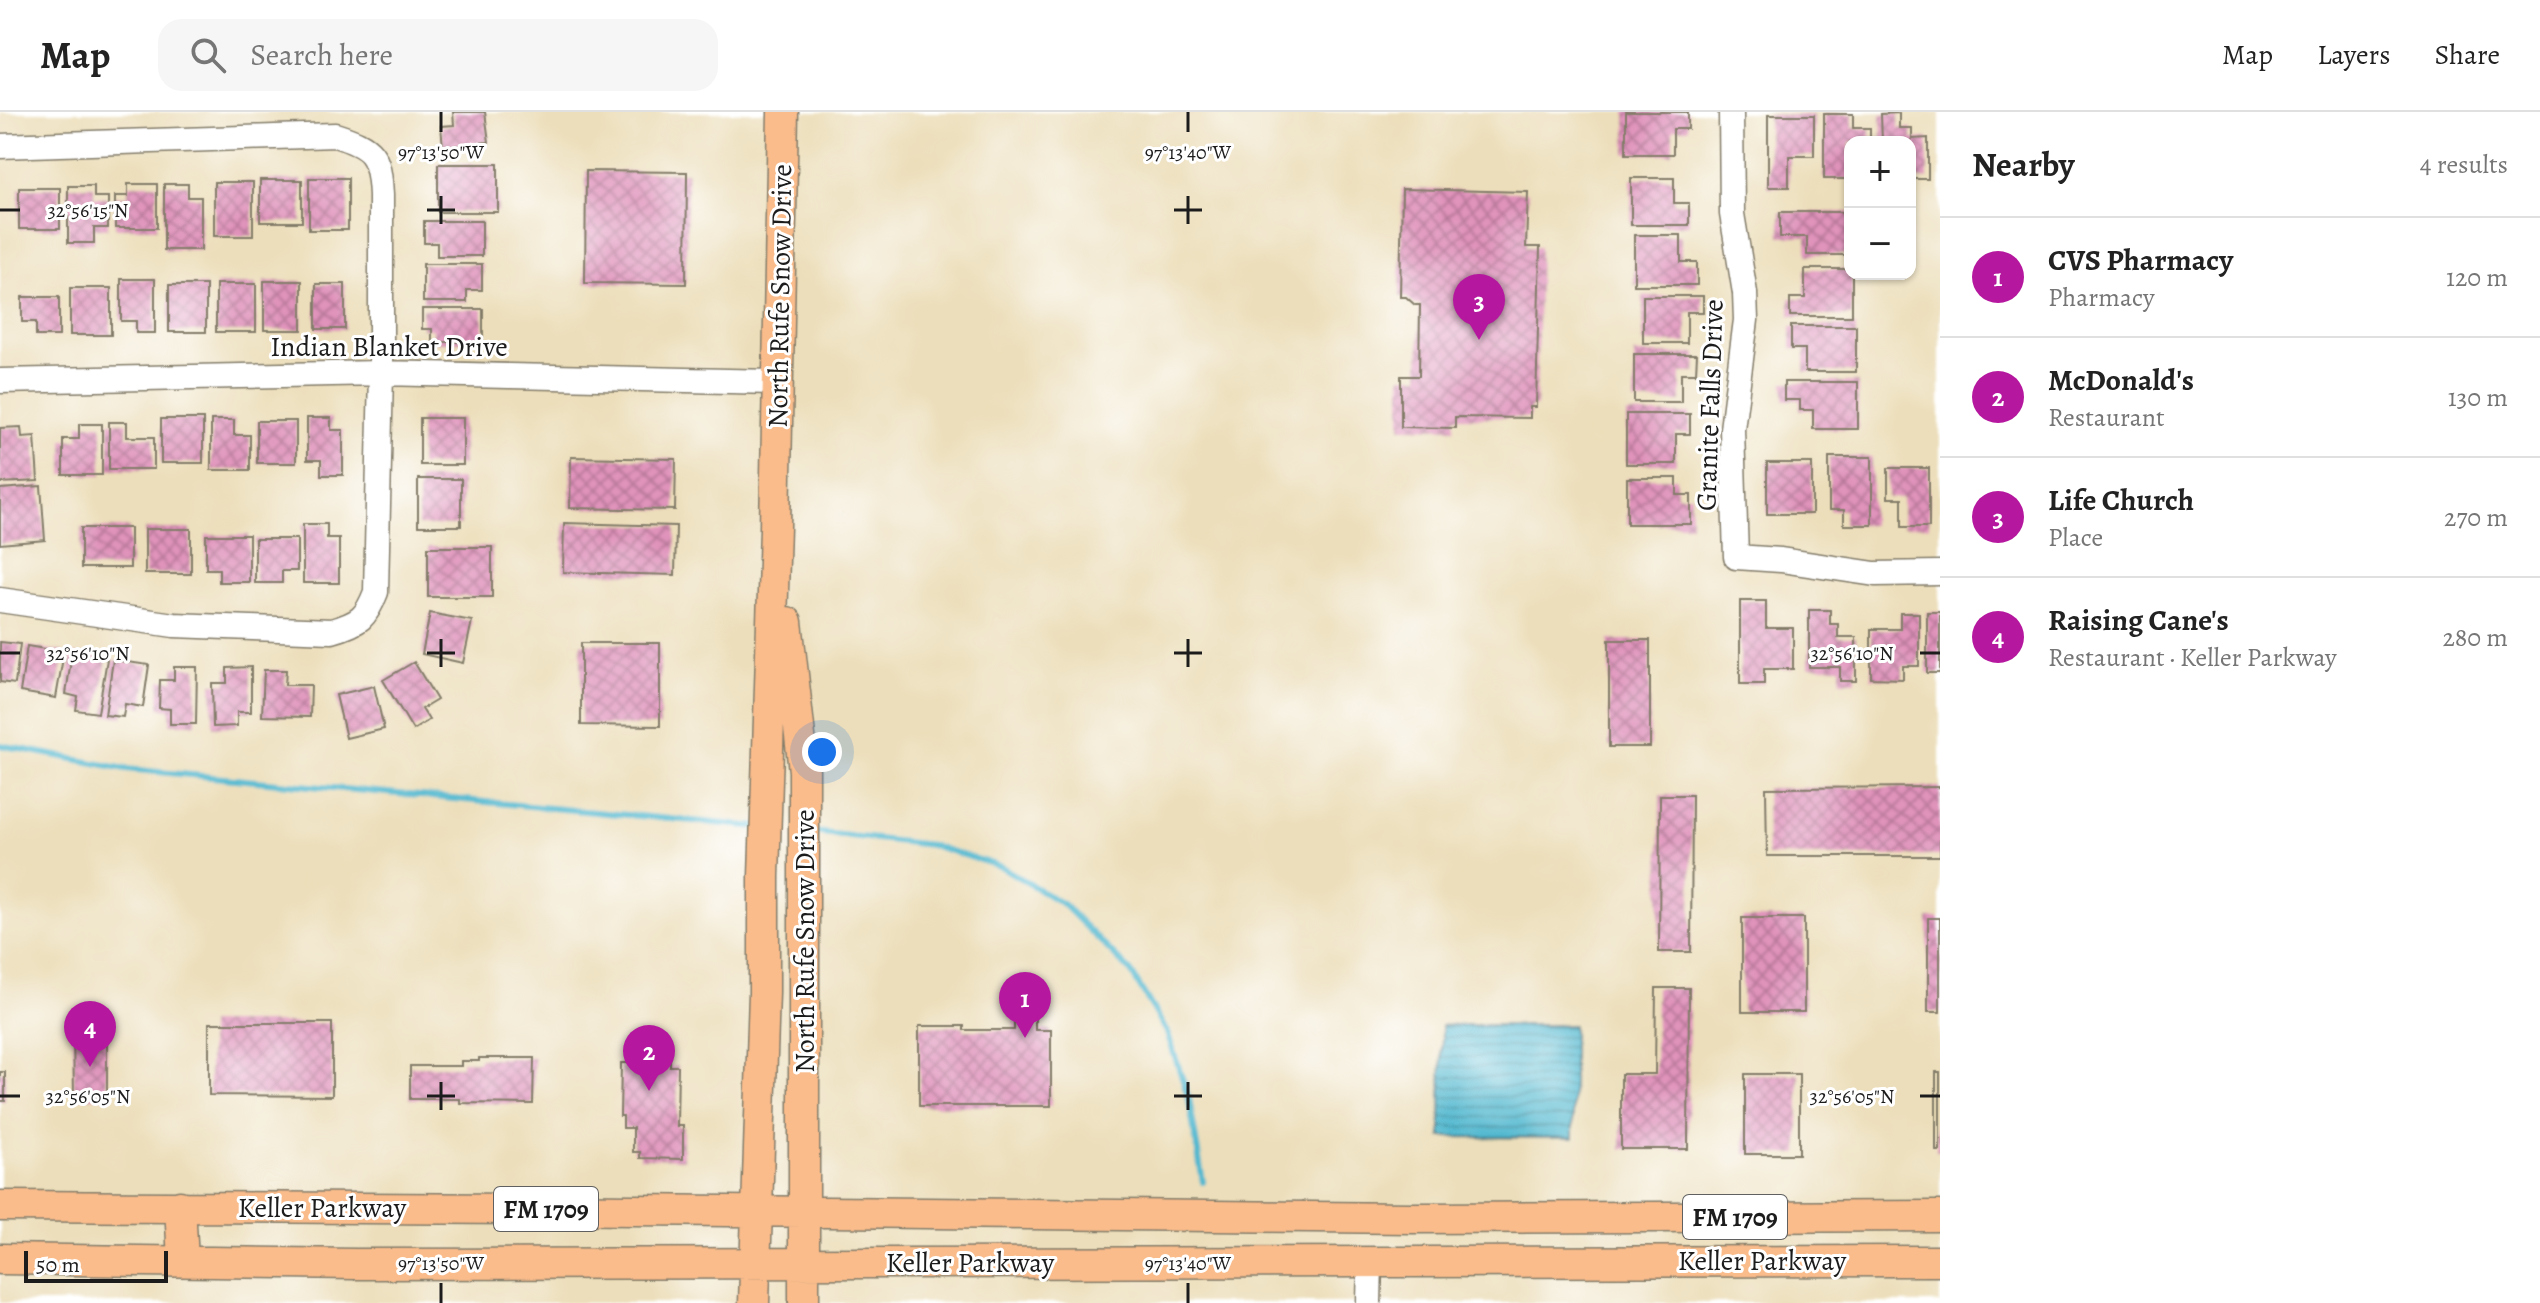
<!DOCTYPE html>
<meta charset="utf-8">
<style>
body{margin:0;font-family:Alegreya,serif;background:#f6f6f6;color:#222}
.controls{position:absolute;right:24px;top:24px;display:grid;overflow:hidden;border-radius:16px;box-shadow:0 2px 6px #0004}
.controls button{width:72px;height:72px;display:grid;place-items:center;padding:0;border:0;border-bottom:2px solid #e0e0e0;background:#fff;color:#222;font:40px sans-serif}
.scale{position:absolute;left:24px;bottom:20px;width:144px;box-sizing:border-box;padding-left:8px;border:4px solid #1c1c1c;border-top:0;font-size:22px;line-height:28px;white-space:nowrap;color:#1c1c1c;-webkit-text-stroke:6px #fff;paint-order:stroke}
.you{position:absolute;left:822px;top:640px;width:28px;height:28px;margin:-20px;border:6px solid #fff;border-radius:50%;background:#1a73e8;box-shadow:0 0 0 12px #1a73e833}
.badge{display:grid;place-items:center;width:52px;height:52px;border-radius:50%;background:#b5179e;color:#fff;font-size:26px;font-weight:700}
.pin{position:absolute;translate:-50% -66px;filter:drop-shadow(0 2px 4px #0008)}
.pin::after{content:'';position:absolute;top:42px;width:28px;height:24px;background:inherit;clip-path:polygon(0 0,100% 0,50% 100%)}
.list{margin:0;padding:0;list-style:none}
h2{display:flex;justify-content:space-between;align-items:center;height:104px;margin:0;padding:0 32px;font-size:34px}
h2 small{font-size:26px;font-weight:400;color:#767676}
.list li{display:grid;grid-template-columns:52px 1fr auto;gap:24px;align-items:center;box-sizing:border-box;height:120px;padding:0 32px;border-top:2px solid #e0e0e0}
.list b{display:block;font-size:30px;white-space:nowrap}
.list p{margin:0;font-size:26px;white-space:nowrap;color:#767676}
.list em{font-size:26px;font-style:normal;color:#767676}
.icon{flex:none;width:44px;height:44px;fill:none;stroke:currentColor;stroke-width:2;stroke-linecap:round;stroke-linejoin:round}
.map{position:relative;flex:none;width:1940px;height:1191px;overflow:hidden}
header{display:flex;align-items:center;gap:48px;box-sizing:border-box;height:112px;padding:0 40px;background:#fff;border-bottom:2px solid #e0e0e0}
header strong{font-size:38px}
nav{display:flex;gap:44px;margin-inline-start:auto;font-size:28px}
.search{width:560px;height:72px;background:#f6f6f6;display:flex;align-items:center;gap:20px;box-sizing:border-box;padding:0 28px;border-radius:24px;color:#767676;font-size:30px}
main{display:flex}
aside{flex:1;background:#fff}
.map>svg:first-child{display:block}
</style>
<header>
<strong>Map</strong>
<div class="search"><svg class="icon" aria-label="search" viewBox="0 0 24 24"><circle cx="10" cy="10" r="6"/><path d="M15 15l6 6"/></svg>Search here</div>
<nav><a>Map</a><a>Layers</a><a>Share</a></nav>
</header>
<main>
<div class="map">
<svg width="1940" height="1191" viewBox="0 0 1940 1191">
<defs>
<pattern id="water-rules" width="6" height="5" patternUnits="userSpaceOnUse" patternTransform="scale(2)"><rect width="6" height="5" fill="#51b8cf"/><path d="M0 2.5h6" fill="none" stroke="#4295a7"/></pattern>
<pattern id="building-cross-hatch" width="8" height="8" patternUnits="userSpaceOnUse" patternTransform="scale(2)"><rect width="8" height="8" fill="#e093bb"/><path d="M0 0l8 8M0 8l8-8" fill="none" stroke="#b57797"/></pattern>
</defs>
<rect width="100%" height="100%" fill="#fff"/>
<filter id="ink" filterUnits="userSpaceOnUse"><feTurbulence type="fractalNoise" baseFrequency=".0125" numOctaves="2"/><feDisplacementMap in="SourceGraphic" scale="16" xChannelSelector="R" yChannelSelector="G"/><feConvolveMatrix kernelMatrix="1 2 1 2 8 2 1 2 1" color-interpolation-filters="sRGB"/></filter>
<filter id="wash" filterUnits="userSpaceOnUse"><feTurbulence type="fractalNoise" baseFrequency=".006" numOctaves="4" result="noise"/><feDisplacementMap in="SourceGraphic" scale="32" xChannelSelector="R" yChannelSelector="G"/><feGaussianBlur stdDeviation="1.8" result="paint"/><feColorMatrix in="noise" values="0 0 0 0 0 0 0 0 0 0 0 0 0 0 0 0 0 1.4 0 .05"/><feComposite in="paint" operator="in"/></filter>
<g filter="url(#wash)">
<rect width="100%" height="100%" fill="#ecdeba"/>
<path fill="url(#water-rules)" stroke="#366a76" stroke-width="2" d="M1442,913H1573V1026L1441,1025Z"/>
<g fill="none" stroke-linecap="round" stroke-linejoin="round">
<path stroke="#51b8cf" stroke-width="6" d="M0,633L126,657L758,715
M813,720L931,733L1002,755L1064,793L1131,860L1167,920L1189,987L1203,1070"/>
</g>
<g id="blocks">
<path fill="url(#building-cross-hatch)" d="M453,0H485L489,30L443,35L441,14L454,13Z
M1626,0H1688V17H1673V42H1626Z
M1899,1V16H1912V27L1928,26V67H1910V30H1882L1881,2Z
M1824,2H1853V16H1870V30H1850V67H1824Z
M1768,3H1814V44H1789V75H1768Z
M438,52H498V100H438Z
M586,59L687,60L686,172L585,171Z
M309,66H348V118H309Z
M1631,66H1674V91H1689V113H1631Z
M260,68H302V110H260Z
M214,70H253V124H214Z
M128,72H157V116H115V84H128Z
M164,72H188V85H201V138H164Z
M68,74H94V85H108V116H94V131H68Z
M19,76H60V117H19Z
M1402,77L1528,80L1526,135H1540L1536,295H1530V306L1455,305V316L1401,315V264H1419L1420,193H1415L1406,185H1400Z
M1780,100H1850V143H1807V125H1780Z
M424,109H482V144H437V131H424Z
M1634,123H1681V150H1697V173H1634Z
M423,152H482V178H467V190H423Z
M1805,157H1850V162H1852V204H1790V186H1805Z
M121,167H155V221H136V209H121Z
M264,169H302V218H264Z
M216,172H256V220H216Z
M316,172H345V217H316Z
M169,173H206V220H169Z
M70,176H111V223H70Z
M1643,184H1703V200H1687V231H1643Z
M22,185H59V224H36V210H22Z
M422,197H483V230H432V217H422Z
M1791,214H1856V260H1805V237H1791Z
M1634,242H1697L1696,261H1681V290H1634Z
M1784,270H1858V317H1813V298H1800V288H1784Z
M1626,302H1690V322H1676V352H1626Z
M307,306H331V318H343V363H321V348H307Z
M420,306H463V353H420Z
M161,307H203V351H161Z
M211,308H234V323H250V358H211Z
M257,309H296V351H257Z
M109,310H127V325H154V357H109Z
M79,312H102V363H63V327H79Z
M21,315L22,325L35,324L38,369L0,371V316Z
M571,345L676,347L675,398L570,396Z
M1829,345H1872V413H1844V398H1829Z
M1767,351H1812V402H1767Z
M1888,356H1929V415H1902V386H1888Z
M1627,366H1677V383H1691V412H1627Z
M418,367H461V414H418Z
M41,374L45,428L0,432V377Z
M564,411L676,414L675,463L563,460Z
M303,412H327V426H339V471H303Z
M81,416H130V456H81Z
M145,417H191V462H145Z
M206,423H249V470H219V457H206Z
M255,427H297V459H282V471H255Z
M428,435H492V485H428Z
M1740,489H1766V516H1793V557H1764V572H1740Z
M1809,498H1830V512H1838V525H1856V569H1840V555H1809Z
M1927,500H1940V561H1927Z
M430,501L472,509L463,551L422,542Z
M1900,501H1919V554H1903V567L1871,566V517H1900Z
M1609,528H1650V635H1609Z
M0,530L20,532L15,572L0,570Z
M581,531H660V614L581,613Z
M27,534L64,540L56,586L20,580Z
M72,541L107,547L98,601L76,598L78,585L66,582Z
M113,548L149,553L143,595L125,592L123,605L105,603Z
M414,550L437,588L422,597L429,608L413,618L383,568Z
M174,555H197L196,612H170V597L159,596L160,568H174Z
M251,555V600H237V614L213,615L212,571H227V556Z
M264,558H286L285,573H311L310,605L262,604Z
M374,574L384,617L346,626L336,583Z
M1940,675V744H1767L1766,676Z
M1660,683H1692L1691,840H1659Z
M1742,806H1804V900H1742Z
M1928,806H1940V900H1928Z
M1656,876H1689L1688,1037H1621V962H1655Z
M1014,904H1035V918H1051V994H919V914H964V918H1014Z
M209,911H332V984L209,983Z
M73,915H88V924H107V986H74Z
M636,943L670,944V954H678L677,1014H683V1047L640,1046V1040H633V1016H623V1004H620L621,951H636Z
M479,946H534L533,992L460,991V987H410V954H461V949H479Z
M0,960H5V989H0Z
M1936,960H1940V1039H1936Z
M1745,962H1799V1042H1745Z"/>
</g>
</g>
<g filter="url(#ink)">
<use href="#blocks" fill-opacity="0" stroke="#847d6b" stroke-width="2"/>
<g fill="none" stroke-linecap="round" stroke-linejoin="round">
<g stroke="#847d6b" stroke-width="27">
<path id="minor" d="M1731,0L1732,102L1745,181L1746,208L1732,317L1736,445L1781,448L1875,462L1940,461
M0,34L335,23C373,35 379,42 381,83V261L376,480C366,506 360,511 332,519L174,513L0,488
M0,269L381,261L778,270
M1369,1191L1370,1149"/>
</g>
<g stroke="#847d6b" stroke-width="33">
<path id="major" d="M787,510L804,659V1191
M0,1094L541,1097L1413,1106L1940,1104
M180,1094L183,1148
M0,1147L356,1152L1940,1149
M754,1191L764,881V764L775,416L783,0"/>
</g>
<use href="#minor" stroke="#fff" stroke-width="24"/>
<use href="#major" stroke="#fabc8b" stroke-width="30"/>
</g>
</g>
<path fill="none" stroke="#1c1c1c" stroke-width="3" d="M441,0V20M1188,0V20M441,84V112M1188,84V112M0,98H20M427,98H455M1174,98H1202M441,527V555M1188,527V555M0,541H20M427,541H455M1174,541H1202M1920,541H1940M441,970V998M1188,970V998M0,984H20M427,984H455M1174,984H1202M1920,984H1940M441,1171V1191M1188,1171V1191"/>
<g text-anchor="middle" stroke-width="6" stroke-linejoin="round" paint-order="stroke">
<g fill="#fff" stroke="#606060" stroke-width="2">
<rect x="494" y="1075" width="104" height="44" rx="6"/>
<rect x="1683" y="1083" width="104" height="44" rx="6"/>
</g>
<g font-size="26" font-weight="bold" fill="#1c1c1c">
<text x="546" y="1106">FM 1709</text>
<text x="1735" y="1114">FM 1709</text>
</g>
<g font-size="28" fill="#1c1c1c" stroke="#fff">
<text transform="translate(779 184) rotate(-89)" y="10">North Rufe Snow Drive</text>
<text x="389" y="244">Indian Blanket Drive</text>
<text transform="translate(1709 293) rotate(-88)" y="10">Granite Falls Drive</text>
<text transform="translate(804 829) rotate(-90)" y="10">North Rufe Snow Drive</text>
<text x="322" y="1105">Keller Parkway</text>
<text x="1762" y="1158">Keller Parkway</text>
<text x="970" y="1160">Keller Parkway</text>
</g>
</g>
<g font-size="20" text-anchor="middle" fill="#1c1c1c" stroke="#fff" stroke-width="6" stroke-linejoin="round" paint-order="stroke">
<text x="441" y="47">97°13'50"W</text>
<text x="1188" y="47">97°13'40"W</text>
<text x="88" y="105">32°56'15"N</text>
<text x="88" y="548">32°56'10"N</text>
<text x="1852" y="548">32°56'10"N</text>
<text x="88" y="991">32°56'05"N</text>
<text x="1852" y="991">32°56'05"N</text>
<text x="441" y="1158">97°13'50"W</text>
<text x="1188" y="1158">97°13'40"W</text>
</g>
</svg>
<div class="controls">
<button>+</button>
<button>−</button>
</div>
<div class="scale">50 m</div>
<div class="you"></div>
<div class="pin badge" style="left:1025px;top:926px">1</div>
<div class="pin badge" style="left:649px;top:979px">2</div>
<div class="pin badge" style="left:1479px;top:228px">3</div>
<div class="pin badge" style="left:90px;top:955px">4</div>
</div>
<aside>
<h2>Nearby<small>4 results</small></h2>
<ul class="list">
<li><span class="badge">1</span><div><b>CVS Pharmacy</b><p>Pharmacy</p></div><em>120 m</em></li>
<li><span class="badge">2</span><div><b>McDonald's</b><p>Restaurant</p></div><em>130 m</em></li>
<li><span class="badge">3</span><div><b>Life Church</b><p>Place</p></div><em>270 m</em></li>
<li><span class="badge">4</span><div><b>Raising Cane's</b><p>Restaurant · Keller Parkway</p></div><em>280 m</em></li>
</ul>
</aside>
</main>
